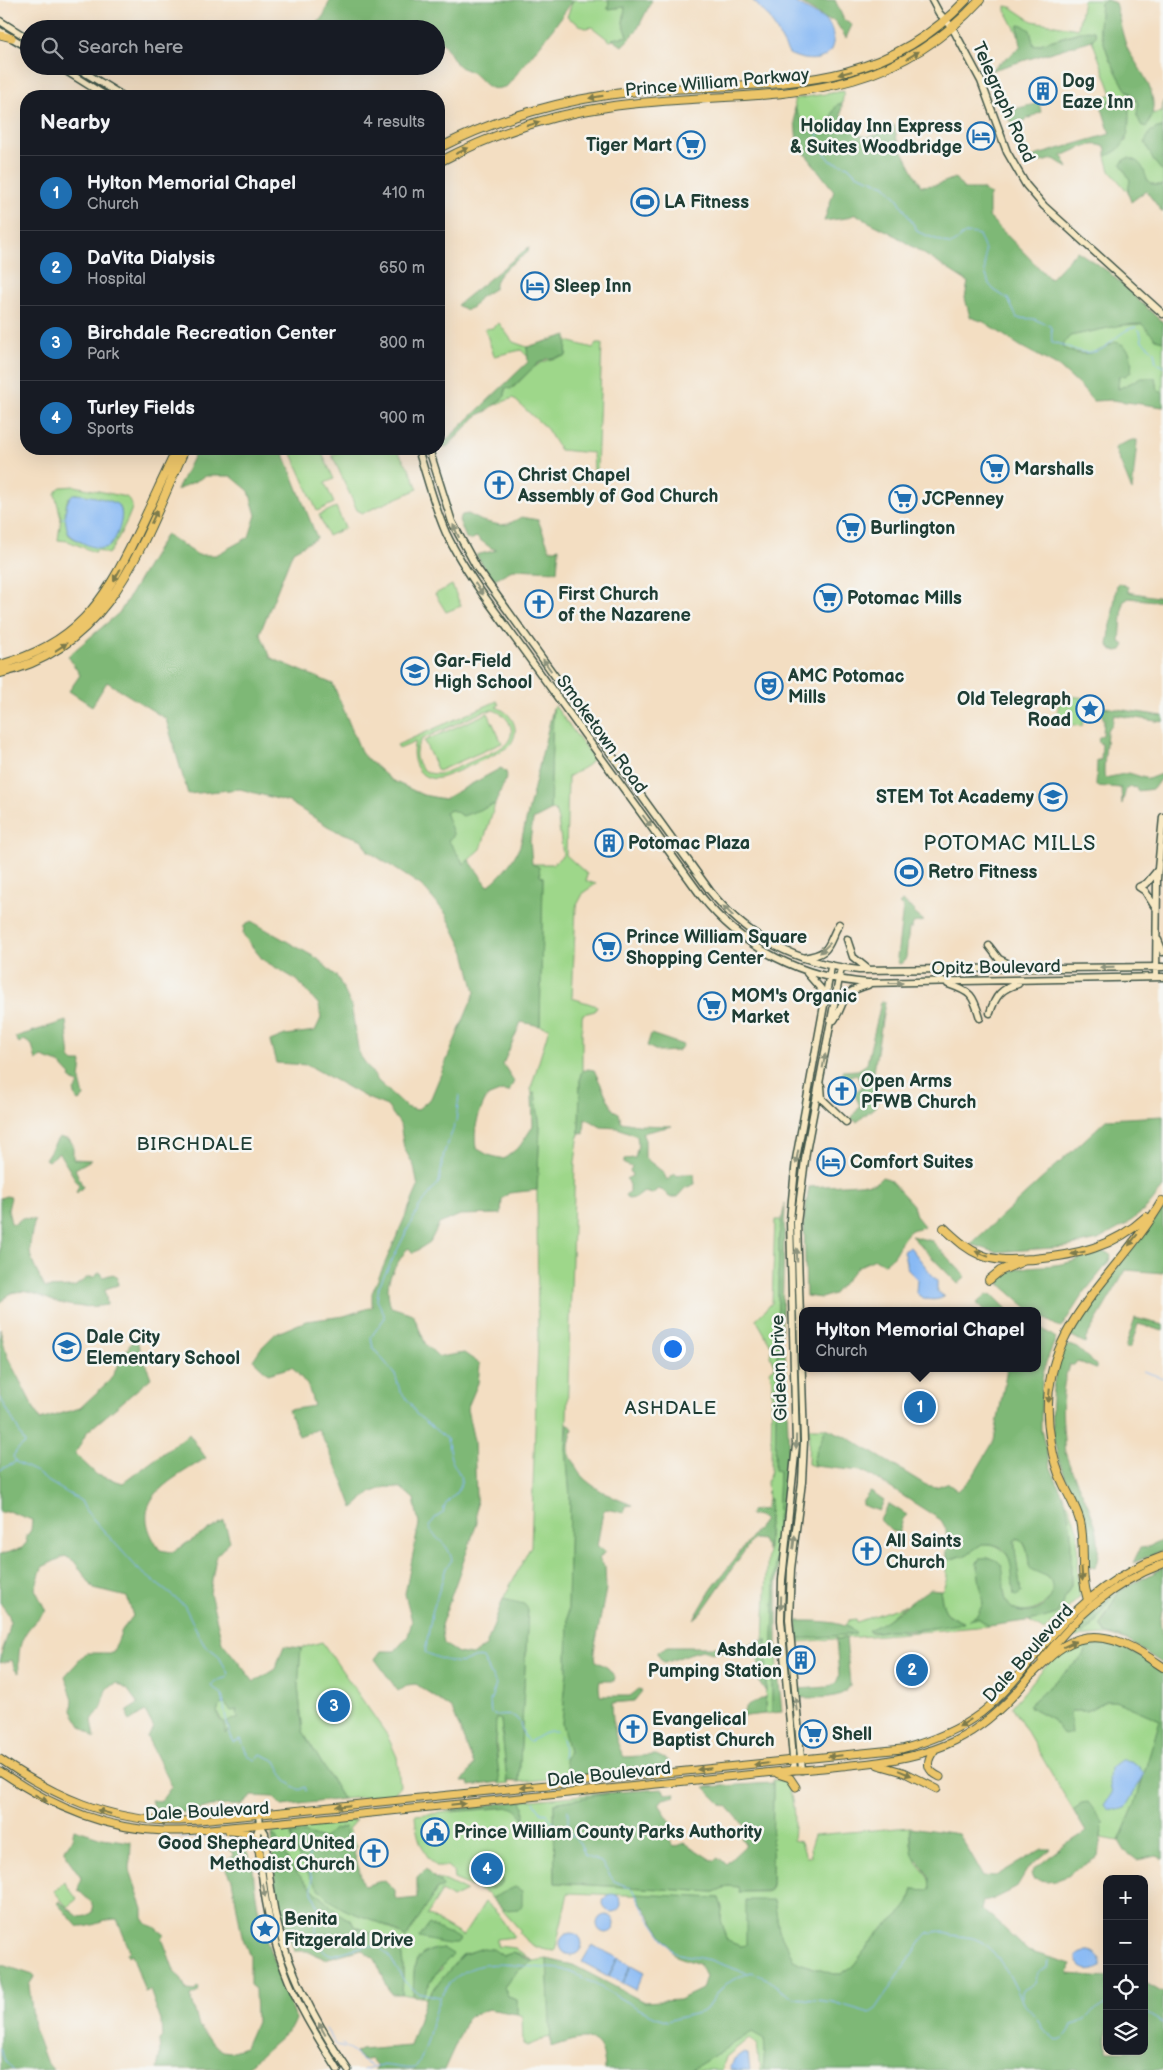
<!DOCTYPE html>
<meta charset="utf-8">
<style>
body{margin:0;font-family:"Balsamiq Sans",sans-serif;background:#20242c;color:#f1f3f6}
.controls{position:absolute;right:15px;bottom:15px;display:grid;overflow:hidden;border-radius:10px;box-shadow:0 5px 20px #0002}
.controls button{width:45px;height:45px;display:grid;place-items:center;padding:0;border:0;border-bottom:1px solid #363941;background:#171b24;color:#f1f3f6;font:25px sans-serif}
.you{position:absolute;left:672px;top:1348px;width:18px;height:18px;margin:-12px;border:4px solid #fff;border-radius:50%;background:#1a73e8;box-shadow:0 0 0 8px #1a73e833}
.badge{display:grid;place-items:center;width:32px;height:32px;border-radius:50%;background:#1f6fb2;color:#fff;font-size:16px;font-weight:700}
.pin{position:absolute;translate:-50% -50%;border:2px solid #fff;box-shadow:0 1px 5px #0006}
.popup{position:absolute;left:799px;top:1307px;width:242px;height:65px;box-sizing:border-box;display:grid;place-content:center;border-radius:10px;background:#171b24;filter:drop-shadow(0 1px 4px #0005);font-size:16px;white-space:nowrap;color:#9ea1a6}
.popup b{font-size:19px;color:#f1f3f6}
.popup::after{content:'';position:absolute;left:50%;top:100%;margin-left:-10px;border:10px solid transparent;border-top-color:#171b24}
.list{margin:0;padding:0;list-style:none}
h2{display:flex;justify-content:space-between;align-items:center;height:65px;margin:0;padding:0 20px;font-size:21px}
h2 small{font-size:16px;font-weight:400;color:#9ea1a6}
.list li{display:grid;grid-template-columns:32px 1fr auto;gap:15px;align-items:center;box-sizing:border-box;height:75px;padding:0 20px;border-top:1px solid #363941}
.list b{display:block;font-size:19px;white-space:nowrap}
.list p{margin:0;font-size:16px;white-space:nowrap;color:#9ea1a6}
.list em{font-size:16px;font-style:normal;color:#9ea1a6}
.icon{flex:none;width:28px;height:28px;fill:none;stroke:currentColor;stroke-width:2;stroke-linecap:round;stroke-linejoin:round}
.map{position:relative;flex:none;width:1163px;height:2070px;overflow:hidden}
.search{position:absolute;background:#171b24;box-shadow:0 5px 20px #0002;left:20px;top:20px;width:425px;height:55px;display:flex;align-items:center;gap:12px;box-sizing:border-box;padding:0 18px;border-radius:28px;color:#9ea1a6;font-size:19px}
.panel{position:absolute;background:#171b24;box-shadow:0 5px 20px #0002;left:20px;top:90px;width:425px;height:365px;border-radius:20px}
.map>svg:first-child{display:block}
</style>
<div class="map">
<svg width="1163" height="2070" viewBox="0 0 1163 2070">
<rect width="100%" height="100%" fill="#f6f6f2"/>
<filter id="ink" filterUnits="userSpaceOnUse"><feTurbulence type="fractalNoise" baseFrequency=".02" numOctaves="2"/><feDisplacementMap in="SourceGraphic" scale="10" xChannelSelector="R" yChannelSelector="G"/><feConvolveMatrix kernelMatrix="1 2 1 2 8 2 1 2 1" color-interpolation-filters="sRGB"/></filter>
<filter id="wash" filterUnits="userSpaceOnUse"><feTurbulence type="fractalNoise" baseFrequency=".0096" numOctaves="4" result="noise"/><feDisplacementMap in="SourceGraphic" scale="20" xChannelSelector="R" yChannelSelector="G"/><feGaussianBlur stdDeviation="1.12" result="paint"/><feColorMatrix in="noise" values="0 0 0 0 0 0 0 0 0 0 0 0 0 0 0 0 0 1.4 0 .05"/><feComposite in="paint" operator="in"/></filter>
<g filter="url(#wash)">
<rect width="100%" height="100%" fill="#f3dec2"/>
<path fill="#9ed78a" stroke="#5e8a5f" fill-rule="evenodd" d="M573,0H609L608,9L625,7L623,23L628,36L610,41L592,27L585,28L567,17Z
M1083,0H1107L1101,3L1099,27L1109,58L1125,88L1138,104L1137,116L1162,112L1163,101V128H1157L1153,160L1163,172V185C1146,187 1142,172 1135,160L1125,159L1121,164L1130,180L1128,192L1110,171L1106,156L1126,141L1129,103L1115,99L1100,102L1099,99L1112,94L1092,40L1096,36L1079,32L1033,46L1018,26L1020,38L1006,11V6L1011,7L1032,21L1078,29Z
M844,91L842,104H838L831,124L821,132C805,134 794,112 794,99Z
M499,323L513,342L527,347L528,357L521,350L494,356L485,329L492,328Z
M1142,324L1156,339L1163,341V393L1157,391L1155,379C1141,377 1130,383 1118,389L1119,376L1131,354C1118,333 1110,350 1094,353C1084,355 1072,352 1063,348V344L1070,336L1122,325Z
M567,341L593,348L596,344H602L597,469L594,471L593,453L560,450L547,429L513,398L492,406L505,396V388L514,387C534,367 536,361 566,356Z
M290,449H320L334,479L325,483L334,503L317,511Z
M344,449H396L409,468L418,489L363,513L357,510L332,455Z
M75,486L126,497C129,499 132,503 132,507C132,512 113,550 108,554L98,550L94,552L68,541L58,540L61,518L55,494L57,490L61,487ZM76,494L105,500L120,507C124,516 120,524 117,533C115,538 114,543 109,546C101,551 75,541 69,535C67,531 68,527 67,523C67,513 62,496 76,494Z
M336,507L345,528L328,536L319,515Z
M452,585L461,606L446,612L435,594Z
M1060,695L1086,698L1082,726L1056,723Z
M497,701L499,705L496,707C513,713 522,731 509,746C504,751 447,777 439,778C418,782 409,758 415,742L399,749L397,745ZM493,710C508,714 519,732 505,745C499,750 445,774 438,774C429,775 420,769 417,761C414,753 417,745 422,739L485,711Z
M555,706L593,758L588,765L568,777L566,855L587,874L586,881L596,884L584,892L576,907L572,998L597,1006L595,1011L583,1014L582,1018V1071L580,1077L579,1133L575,1162L566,1449L570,1497L567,1671L562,1723L569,1752L565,1759L574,1775L579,1776L519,1782L528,1609L503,1599L531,1546L538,1342L537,1190L540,1127L535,1093L532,1094L531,1088L549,1028L540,1026L543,877L540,876L532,864H553L563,855L558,820L555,810L550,811L553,708Z
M488,713L502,743L438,771L424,741Z
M495,804L481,849L464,864L448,840L445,812L452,810L456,811L485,808Z
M775,1220H781L782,1228L779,1235L775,1470H779L773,1637V1644L777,1646L778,1673L772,1675V1713L765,1714L767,1640L764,1641L770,1499H768L767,1482L771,1470L772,1378L769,1371L775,1367L770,1356L772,1347L756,1319L772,1303Z
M809,1428H826L813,1460L814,1466L808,1464Z
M1066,1502L1069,1505L1078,1532L1077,1576L1080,1597L1044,1631L1029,1621L1057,1614L1071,1585L1069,1516Z
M1015,1539H1020C1027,1546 1029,1556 1029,1566C1040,1577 1053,1571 1054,1593C1042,1615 1006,1622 1004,1590L980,1558L977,1563L983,1604L977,1615L968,1620L978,1618L989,1626L798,1642V1639L855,1634L852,1630L845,1625L849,1620L856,1619L857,1622L905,1605L881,1625L868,1631L872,1633L894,1630L908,1632L963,1622C943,1614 944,1610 940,1590L943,1589L947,1578V1560L966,1555L982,1544C1011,1541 1014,1572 1021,1593L1015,1553Z
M1119,1591L1101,1623V1628L1106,1633L1130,1642L1108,1635L1071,1637L1072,1631L1078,1623L1077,1632L1082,1634L1091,1628L1111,1598L1109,1597Z
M1090,1641L1082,1657L1028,1706L1051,1718L1069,1711H1086L1106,1701H1116L1160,1720L1135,1804L1119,1841L1101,1838L1103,1822L1082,1803L1073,1810L1012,1706C1038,1679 1050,1648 1090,1641Z
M322,1642L387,1735L397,1757L400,1786L394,1794L343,1799L303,1732L298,1687L301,1648Z
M224,1703L231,1711L237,1710L239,1719L228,1725L229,1729L225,1734L222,1721L217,1712L219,1706Z
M499,1718L501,1720L507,1781L510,1783L499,1784L495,1719Z
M773,1780H783C795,1792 795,1823 793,1840L801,1842L806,1857L811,1856L810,1848L814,1835L910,1827C911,1838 910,1850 915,1859C921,1872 932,1873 930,1891L913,1889L909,1903L903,1911L878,1933L853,1966L841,1974H834L801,1964L794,1960L779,1931L774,1900L746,1946H740L728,1941L721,1920L722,1908L719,1898L568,1893L555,1951C539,1950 529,1945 519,1933L521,1931L488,1894L454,1879L453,1871L447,1866H435C422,1851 416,1836 415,1815L524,1806L522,1801L616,1792L554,1803L555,1883L714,1892L728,1886L739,1887V1892H766L771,1889L772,1885Z
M356,1820L348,1829L356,1847L353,1849L349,1845L345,1828L332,1830L323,1839L304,1833L291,1835L297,1855L344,1908L381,1923L406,1938L437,1889L443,1886L436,1879L446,1881L466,1891L452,1898L442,1891L427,1915L463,1936L485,1902L497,1913L514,1937L497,1939V1946L515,1948L533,1961L547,1959L551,2036L527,2046L523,2044L522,2016L517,2014V2000L508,1997L504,1987L516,1972L532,1961L527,1957L512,1953L503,1956L483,1948L462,1955L426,1998L422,1997L436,1973L442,1969L443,1948C409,1952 415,1968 413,1996L402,1994C403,1976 405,1960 398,1944L354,1926L351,1920C340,1916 334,1909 326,1901C304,1883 287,1864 276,1837L272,1835L275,1828Z
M64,1882L77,1899L67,1907L54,1891Z
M752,2032L764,2038L765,2050L763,2070H760L757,2044L749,2038L726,2057L722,2070H691Z"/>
<path fill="#7eb876" stroke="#4e7a55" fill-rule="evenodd" d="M330,0H573L552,30L507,86C487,94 485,82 473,73C467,69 460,69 456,63C450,54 446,44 436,38V29H421L416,25L413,29H313L324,15Z
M609,0H652L636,32L622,46L612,39L628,36L623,23L625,7L608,9Z
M796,0H835L844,20L852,25L846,38L835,21L826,19Z
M1107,0L1115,3C1119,16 1124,46 1131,55C1146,78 1163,102 1146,127L1141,125L1137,116L1138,104L1135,98L1125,88L1109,58L1099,27L1101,3Z
M1021,24L1030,30L1034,46L1087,30L1094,31L1096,36L1092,40L989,71L1021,47L1018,26Z
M1115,99H1123L1129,103C1129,126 1132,147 1106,156V148C1094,139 1074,151 1062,156L1068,168L1054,159L1041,162L1033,160L1034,156L1110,134L1100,102Z
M1039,103L1041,112L1017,124L1010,121L1008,115L1011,110Z
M838,104H842L841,115C864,142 863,142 894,125L897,140L921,186L936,185L955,178L964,189H982L991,195L989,197V217L1050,279L1077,251L1109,272L1163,323V341L1156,339L1142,324L1122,325L1070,336L1063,344V348C1086,360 1095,351 1115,342C1131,345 1133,358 1131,372L1125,376H1119L1118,389L1141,378H1155L1157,390L1163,393V407L1112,400L1093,401L1081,387L1059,367L1020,346L984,322L970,317L965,298L968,282L891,233L867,221L856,214L846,218L824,221L834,191L797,143L794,107L802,122L816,132C835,130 828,114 838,104Z
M1157,128H1163V172L1153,160L1145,142L1150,132Z
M1129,158C1154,165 1137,188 1163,185V213L1146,191L1131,202L1128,192L1130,180L1121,164L1125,159Z
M529,247L528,252C517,261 493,273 495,288L479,298L473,307L466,310L457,305Z
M567,335L566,356L546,359L537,364L511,389L505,388V396L487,411L478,415L448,446L437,449L528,362L527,347Z
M1132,440H1137V442L1132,491L1115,449L1117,446Z
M197,449H282L317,538L293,551L260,633L271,658L333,684L362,754L391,780L423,795L444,799L501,768L506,772L507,776L495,804L463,816L452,810L445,812L453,833V837L448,840L464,864L469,860L488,886C502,875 512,863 520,846L553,708L550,811L533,820L530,841L532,864L539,867L540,876L543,877L540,1026L521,1022L503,1064L514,1081L509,1092L502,1091L487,1097C478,1114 473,1129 476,1148L488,1155L504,1159L520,1146L533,1126L532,1094L535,1093L540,1127L537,1190L509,1193L502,1199L501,1214L460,1215L439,1224L430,1242L413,1253L409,1248L406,1250C392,1272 383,1281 391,1307L413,1314L426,1345L439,1357L464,1353L480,1364L478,1383L467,1409L474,1441L477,1523L441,1625L444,1644L458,1653L472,1655L486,1646L503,1599L524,1604L528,1609L519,1782L507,1781L501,1720L496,1718L495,1745L500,1782L470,1786L469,1782H462L474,1765L452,1709L416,1684L407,1685L398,1691L375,1659L381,1651H395L408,1636L412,1621L405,1594L419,1524L414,1499L401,1488L386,1487L370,1493L353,1508L341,1476L318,1429L299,1436L288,1410L314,1406L308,1386L292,1367L268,1374L253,1360L261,1348L275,1334L306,1321L344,1316L372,1307V1293L418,1187L414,1166L404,1148L400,1124L387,1106L367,1098L308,1065L276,1063L270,1041L285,1035L315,1031L321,1018L319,1005L297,980L263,960L243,935L244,926L251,921L318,959L338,978L351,1005L359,1054L378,1081L406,1107L417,1110L431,1098L475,992L465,952L446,914L422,886L368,851L363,840L334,830L289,802L240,789L188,794L166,719L107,682L92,706L69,691L80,675L68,656L120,612L166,534L198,555H216L249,537L256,515L249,491L231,476H206L177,490Z
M468,514L482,521L500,525L508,524L522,517L538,520L550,550L559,548L557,571L514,569L493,580L476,555L497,550L491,548L476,537L471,540L466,538L459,520L462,515Z
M1119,583L1128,587V592L1163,598V602L1129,598L1123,602L1120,642L1125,645L1122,650L1117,651L1110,649L1108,645L1117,584Z
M1104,707L1163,716V722L1114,715L1112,725L1107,730C1107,740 1102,773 1105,778L1129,773L1148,779L1161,774V778L1153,789L1137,791V788L1131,787L1126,789L1122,804L1121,788L1096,786L1097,760H1101L1102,744L1099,743L1098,738L1103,735L1104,719L1101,714Z
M902,901L915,911L913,912L924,921L913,923L912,928H909L906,957L904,962L899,964L897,958L903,907L899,904Z
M882,1001L885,1002L872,1083L877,1105L857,1122L851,1119L860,1106L854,1093L863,1086L856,1074L841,1079L843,1071L858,1070L867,1064C871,1043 877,1023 881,1002Z
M66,1021L70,1058L74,1062H82L80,1080L84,1097L80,1101L77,1100L74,1091L79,1085L70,1078L71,1076L59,1063L42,1057L36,1061L32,1045L24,1040L19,1043L15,1037Z
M651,1034L683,1045V1046L678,1051L659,1052L647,1046Z
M588,1069L594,1070L613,1110L619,1113L621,1122L638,1125L672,1126L642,1133L645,1140V1158L663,1172L667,1180L675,1174L678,1176L682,1174H694L695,1184L685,1188L677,1197H669L664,1191L658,1189L652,1194L644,1192L636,1198L628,1199L625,1195L629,1192V1182L626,1179L632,1176L630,1170L632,1167L624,1164V1159L635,1158L638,1144L637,1136L618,1128L601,1127L585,1118L584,1134L579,1133L580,1077L582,1071Z
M1163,1116V1188L1146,1209L1127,1224L1098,1240L1066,1247L995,1252L971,1244L1107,1119Z
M59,1137L70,1140L73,1145V1159L91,1160L75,1169L83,1187L77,1193L76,1192L79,1185L59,1153L48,1161L45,1159Z
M882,1177L889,1179L913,1205L916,1216L924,1226C919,1229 913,1228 909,1232C898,1242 897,1257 884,1264L875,1259L857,1267L834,1294L821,1298L806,1296L804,1219L809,1187L876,1183Z
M6,1196L11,1197L8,1210L11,1223L15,1224L22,1218L35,1220C26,1255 29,1256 45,1288L74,1287L88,1277H94L99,1273H101L103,1277L113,1274L117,1278L118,1285L105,1289L107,1305C88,1308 71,1307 53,1301C39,1296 27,1288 12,1293C7,1295 3,1300 0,1304V1198Z
M785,1203L781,1351L785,1350L789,1461L788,1479L784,1483L777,1589V1646L773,1644V1637L779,1471L775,1470L779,1235Z
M1163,1209V1273L1126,1270L1086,1338L1085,1343L1070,1335L1081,1314Z
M911,1236L932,1241L966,1277L958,1284Z
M1101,1252L1109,1253L1111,1256L1108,1263L1083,1294L1061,1328L1038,1315V1311H1031L1001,1285L1000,1278C1016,1265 1036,1267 1055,1265C1071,1263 1086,1257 1101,1252Z
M987,1294L995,1297L1009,1311H983L977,1303Z
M1135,1318L1163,1325V1331L1138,1324L1131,1346L1129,1348H1125Z
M1038,1326L1056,1338L1046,1362L1042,1379L1041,1414V1430L1050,1466L1066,1502L1071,1530V1585L1057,1614L1040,1619L989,1626L978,1618L968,1620L977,1615L983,1604L977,1563L980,1558C1020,1554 992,1595 1013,1609C1032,1621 1064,1600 1048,1577L1030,1569C1027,1558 1030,1543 1017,1538L1014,1541L1021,1593L1016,1596L1014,1595C1010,1573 1017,1541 982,1544L966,1555L947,1560L946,1529L941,1520L867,1473L861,1471L814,1466L813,1460L826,1428L847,1437L926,1485L936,1487L947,1483L958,1491L973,1476L994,1441L1007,1369L1038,1368Z
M0,1329L7,1356L40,1420L80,1408L110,1380L135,1336L151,1378L87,1432L75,1454L97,1475L123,1483L189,1434L206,1458C169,1482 124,1500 160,1550L172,1552L224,1521L230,1541L216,1556L210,1593L222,1642L254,1682L275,1669L284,1646L301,1648L298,1687L303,1732L343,1799L282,1806L273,1797L252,1796L241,1805L211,1806L191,1812L164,1813L153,1806L151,1800L161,1801L172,1786L147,1737L154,1728L145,1711L129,1721L127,1711L138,1704L128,1690L117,1683C100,1690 107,1693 102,1706C100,1711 95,1715 92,1720L95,1738L81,1726L72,1711L73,1699L65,1676L86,1653H113L122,1630L133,1616L127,1597L94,1589L74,1561L65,1556L42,1567L35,1589L46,1611C23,1632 17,1641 19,1673L15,1670L12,1660L0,1663C0,1649 10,1637 10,1622C10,1612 3,1609 0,1602C0,1597 0,1562 0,1555L22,1548L27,1542L26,1537L31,1530L32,1520L8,1511L0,1513ZM224,1703L231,1711L237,1710L238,1719L230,1720L227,1723L229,1729L225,1734V1722L220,1720L217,1712L219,1707Z
M1069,1345L1077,1348L1096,1365V1369L1077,1361L1074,1365H1069C1060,1391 1062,1413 1064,1440C1064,1446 1064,1450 1066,1455C1077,1491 1109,1528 1095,1568L1086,1566C1092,1531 1077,1505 1064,1474C1050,1441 1048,1403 1057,1368C1059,1360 1061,1349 1069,1345Z
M568,1423L573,1429C570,1441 565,1452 575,1463C576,1481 616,1500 633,1505L626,1506L624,1513L606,1509L603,1512L597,1546L605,1551L599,1559L605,1567L606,1589L594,1651L596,1661L608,1668L615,1677L614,1681H600L599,1686L600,1696H630L638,1690L642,1691L634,1701L612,1703C613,1723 614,1740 624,1757L656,1755L667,1760L668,1764L660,1768L579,1776C569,1775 567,1768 565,1759L569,1752L562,1723L567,1671L570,1497L566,1449Z
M871,1492L884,1501L879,1511L862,1505V1502L869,1493Z
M768,1499H770L767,1550L762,1540L755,1539L752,1540L701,1613L694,1619L711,1590L764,1520L758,1516L750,1515L751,1511L765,1509Z
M888,1505H891L907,1515L903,1519L899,1533L891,1531L880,1520Z
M1163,1540V1550L1133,1563L1140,1548L1148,1547Z
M1163,1568V1604L1160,1622L1163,1641V1664L1130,1642L1106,1633L1101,1626L1119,1591Z
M930,1589L940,1590C944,1611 943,1614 964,1623C942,1627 916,1631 894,1630C885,1629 876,1635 868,1630C889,1622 909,1602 930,1589Z
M1109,1597L1111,1598L1091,1628L1082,1634L1077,1632L1076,1629L1078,1623Z
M797,1621C814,1621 846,1620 856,1634L798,1639Z
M846,1638L850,1685C844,1701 814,1697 799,1698L798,1689L828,1687L836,1683L839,1676L836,1639Z
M767,1640L766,1692L757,1678C759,1669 760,1663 757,1654C745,1646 728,1651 714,1653C709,1653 704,1649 699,1651C687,1654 676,1659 665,1663L661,1660L657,1653V1651L663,1650L666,1647H737Z
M1090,1641C1122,1643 1138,1654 1163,1672V1859L1157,1856L1137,1860L1125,1851L1119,1841L1135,1804L1160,1720L1116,1701H1106L1086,1711H1070L1072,1733L1064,1735L1051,1718L1028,1706L1082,1657Z
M778,1673L782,1712L772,1713V1675Z
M765,1697V1714L736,1717L735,1715L743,1713L746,1707Z
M773,1783L772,1885L769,1891L739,1892L738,1887L728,1886L714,1892L555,1883L554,1803L616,1792L663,1789L665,1794L676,1793L675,1796L663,1799L659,1804L676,1830L668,1838L674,1847L685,1843L713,1861L718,1857L726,1864L746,1845L741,1838L748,1830L727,1806L722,1805L704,1787Z
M522,1801L524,1806V1819C521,1815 518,1810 513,1808C507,1805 458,1813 445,1810Z
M1088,1802L1103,1822L1098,1857L1075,1870L1068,1876L1057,1880L1047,1881L1033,1879L1031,1874L1034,1869L1064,1846L1086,1832L1073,1810L1082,1803Z
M345,1827L349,1845L353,1849L364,1886L385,1880L395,1890V1898L398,1900L417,1898V1878L426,1869L443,1886L442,1888L437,1889L406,1938C398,1933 389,1926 380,1923C364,1916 347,1913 334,1903C312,1885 298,1862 291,1835L304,1833L323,1839L332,1830Z
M910,1827L959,1834L983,1876L994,1877L1042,1849H1051L1028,1868L1016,1888L996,1898L983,1901L981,1910L992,1917L1028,1951L1071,1964L1069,1974L1107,1977V2051H1144V1982L1163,1993V2070H763L765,2050L764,2039L752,2032L691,2070H605C604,2029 580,2037 551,2047L547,1959L573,1965L644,2002L679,2000L702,1989L706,1976L699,1964L676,1956L635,1894L719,1898L722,1908L721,1920L728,1941L740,1946L746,1945V1900H774L779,1931L794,1960L801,1964L834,1974H841L853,1966L878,1933L903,1911L909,1903L913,1889L930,1890L929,1876L913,1855Z
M74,1829L102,1838L131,1842L130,1870L143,1909V1918L147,1924L155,1927L165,1935L162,1938L175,1973L181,1978L186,1990L195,1991L197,1986L199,1987L198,1992L191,1996L199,2027L217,2047L223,2051L230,2052L245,2047L256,2022L255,1989L250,1985V1956L242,1936L232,1880L227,1869L222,1864L232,1857L233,1854L229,1849L216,1846L239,1844C256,1860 252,1868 255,1889C261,1935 280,1977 296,2019L293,2026L245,2069H157L160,2054L159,2041L162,2038L161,2021L150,1990L145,1992L132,1954L128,1956L127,1953L130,1951L117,1919C103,1919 92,1928 78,1927L57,1903L59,1901L79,1917L87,1916L93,1912L92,1903L78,1890L81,1877L66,1856L65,1849L72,1839Z
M272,1835L276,1837C287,1864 304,1883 326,1901C334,1909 340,1916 351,1920L354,1926L398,1944C405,1960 403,1976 402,1994H391L375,1959L361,1949L325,1959L307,1951H294L279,1903L275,1884Z
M498,1873L502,1876V1883C493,1891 482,1890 472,1886L476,1875Z
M515,1887L522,1891V1905L519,1909L504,1910L492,1898Z
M429,1924L460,1939L457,1944C445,1945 431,1940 419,1938Z
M443,1948L453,1954L436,1973L422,1997L413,1996C415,1968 409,1952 443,1948Z
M483,1948L493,1949L503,1956L512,1953L533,1961L516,1972L504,1987L508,1997L517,2000V2014L488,2009L468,2017L444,2070H373L378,2067L370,2058L363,2060L355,2053L361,2050L410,2046L426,1998L462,1955Z
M0,1964L33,1975L34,1977L29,1985L34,2028L46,2061L53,2070H0Z"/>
<path fill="#88b9f4" stroke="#547b94" d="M752,0H791L826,20C836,30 837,53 821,58C811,62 797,58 789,54L769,17Z
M73,494C83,494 111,499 118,505C127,512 117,542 108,547C97,552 77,541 69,534C64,523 63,502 73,494Z
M910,1247L937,1281V1291L944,1297C935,1302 923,1300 916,1293L917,1279L908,1270L903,1251Z
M1121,1760C1133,1760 1138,1764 1144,1774L1143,1777L1125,1808L1118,1810L1107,1809L1104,1805L1112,1793L1109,1779L1110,1768Z
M603 1903a9 9 0 1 1 18 0a9 9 0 1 1-18 0Z
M597 1924a9 9 0 1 1 18 0a9 9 0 1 1-18 0Z
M560 1944a11 11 0 1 1 22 0a11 11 0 1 1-22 0Z
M592,1945L618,1958L608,1976L582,1962Z
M1086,1951C1094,1950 1103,1959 1101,1966C1091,1973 1076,1970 1076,1956Z
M618,1958L631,1965L623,1982L632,1965L645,1972L635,1990L609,1976Z
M742,2053L748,2054L750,2070H730L734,2059Z"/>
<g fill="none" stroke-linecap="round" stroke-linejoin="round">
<path stroke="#88b9f4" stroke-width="1" d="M817,121C816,137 821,150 831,161L848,166L856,174L885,185L898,199L918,232L951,245C963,237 963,230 979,235L985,250V272L989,284L994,290L1008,299L1017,318L1034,319L1050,326C1053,331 1051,337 1052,343C1066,343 1078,355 1093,352C1109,350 1119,329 1136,327L1140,331L1142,341L1154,351L1156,362L1163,367
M62,518H66
M459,1095L456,1121L444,1153L439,1182L419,1207L379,1286L377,1300L384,1314V1319L371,1337L373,1348L395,1374L400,1391L411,1404L416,1414L447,1439C449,1446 449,1452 451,1458C454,1468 465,1477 460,1487C454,1499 445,1498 443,1513L435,1518L429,1527C435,1541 447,1540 452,1560L446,1568L432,1613L425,1652C432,1656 455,1665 464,1662C471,1660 475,1656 483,1658L496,1685L490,1701L491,1713C498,1718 507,1711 515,1717C524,1724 520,1735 529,1742L548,1731H556C564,1737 565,1748 563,1758
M1143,1371L1163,1378
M0,1398C4,1403 24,1440 25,1444L18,1449L13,1456L16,1462L36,1472L46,1480L81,1501L86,1511L139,1570L184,1605L199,1635L205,1645L218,1655L227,1671L228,1677L215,1681L211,1686L222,1694C225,1710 226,1729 234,1742L241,1739C246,1748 244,1757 256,1760L261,1754L276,1761L286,1781L299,1790L305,1787L306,1791
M0,1470L15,1462
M492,1795L601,1784L605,1786
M534,1802L542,1813L547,1814C551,1823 559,1827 569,1830
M568,1810V1827L571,1835L580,1843L585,1856L601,1862L614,1881L633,1889L645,1912L672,1950L679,1954L710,1960L746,1973
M84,1811L127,1822
M211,1822L247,1820
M179,1838L240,1835
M310,1847L308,1864L312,1879V1892L320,1911C313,1925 314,1951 333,1955L367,1945L381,1948L391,1959L405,1982L417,1992L439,1997
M1022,1997V1991L1035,1983C1039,1972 1035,1971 1048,1968L1049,1960
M1144,2012L1163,2023
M326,2029L337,2046L344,2048
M342,2044L362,2060L371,2065
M0,2048L5,2061L13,2070
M364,2070C384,2060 396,2070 415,2068C433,2046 428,2011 446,1988C470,1957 501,1964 534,1967C545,1969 557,1967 568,1971C602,1985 632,2009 667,2021L701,2012L707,2008L715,1995L726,1984L745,1974L752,1972L769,1980L782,1991L796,1998L833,2002L870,2013L876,2009L923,1939L928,1933L940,1931L951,1935L973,1938L982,1942L994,1953L1007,1971L1024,2004L1036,2017L1042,2028L1056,2040C1065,2039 1069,2033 1072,2025C1087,2023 1091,2008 1107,2004"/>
</g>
</g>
<g filter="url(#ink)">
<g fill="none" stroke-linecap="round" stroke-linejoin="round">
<g stroke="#3f5549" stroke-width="9">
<path id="secondary" d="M932,0L939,13L952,27L981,81L1007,152L1026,185L1044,206L1163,314
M0,21L29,39
M0,31L29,48
M58,66L106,96
M74,66L123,96
M418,449C427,477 434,506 446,533C456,554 469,574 482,593L702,897C743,949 803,978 868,983L1163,977
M429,449L452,522L477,568L710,891C749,940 798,963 859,970L1163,967
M1139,887L1145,891L1155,907
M1139,887L1147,883L1157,871
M847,939L853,957L869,970
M1158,940L1163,952
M989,946L999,959L1017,968
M803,958C833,953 826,946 839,924
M807,973L821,989L822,1002
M1156,977L1157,879L1163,817
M948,984C971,992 973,994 980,1018
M990,1013C995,996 1002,988 1018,984
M834,1020C849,998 836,995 868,985
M821,1086L822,1099L846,1122
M794,1770L781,1620L782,1580L796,1445L790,1220L796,1159L831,967
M802,1770L789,1619L791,1569L802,1482L804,1441L797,1223L806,1152L841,968
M259,1815L260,1825L265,1833C267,1860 270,1887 275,1914C288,1971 315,2022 348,2070
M260,1825L257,1833C262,1879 267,1925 284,1969C297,2005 318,2038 338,2070"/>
</g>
<g stroke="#3f5549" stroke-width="9">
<path id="primary" d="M0,35L12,38
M1042,1660C1075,1617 1112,1583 1163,1564
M934,1751C925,1763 927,1771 940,1777
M0,1759C53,1796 109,1821 175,1821C200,1821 226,1817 252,1815L902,1749C931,1741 957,1731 981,1713C1007,1693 1027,1665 1048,1640C1079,1604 1117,1572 1163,1556
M878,1765L903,1772L937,1789
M0,1771C50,1806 103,1829 164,1831C194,1832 223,1827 253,1825L794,1770C813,1770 832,1767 851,1765C935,1758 982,1739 1034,1671
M778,1774L790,1778L796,1787
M229,1831C251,1832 254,1831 260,1854"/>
</g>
<g stroke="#3f5549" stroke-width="10">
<path id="highway" d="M439,148C497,118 565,99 630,92C755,79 871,102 966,0
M439,162C491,135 548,115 607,107C747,86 873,118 980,0
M0,665C76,644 104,603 136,536C150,507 163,478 177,449
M0,673C112,648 143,541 185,449
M944,1228C955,1238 966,1249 981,1255C998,1262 1016,1260 1034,1259C1077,1255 1114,1247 1146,1217
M989,1280L1000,1271L1021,1262
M1088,1600C1079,1571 1086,1548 1080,1521C1076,1507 1069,1496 1063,1483C1057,1471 1053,1457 1051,1443C1030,1330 1113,1285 1162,1201
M1032,1674C1042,1664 1052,1653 1064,1646C1100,1624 1133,1647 1163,1667"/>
</g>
<use href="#secondary" stroke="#f7e8c3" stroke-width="6"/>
<use href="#primary" stroke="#ecc569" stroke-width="7"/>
<use href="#highway" stroke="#ecc569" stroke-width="8"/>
</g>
<defs><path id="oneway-solid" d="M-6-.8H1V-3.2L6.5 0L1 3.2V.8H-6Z" transform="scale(1.25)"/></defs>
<g fill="#7b7a4c">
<use href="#oneway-solid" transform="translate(913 55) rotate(-31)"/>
<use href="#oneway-solid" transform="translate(845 73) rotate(165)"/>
<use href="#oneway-solid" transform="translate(596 97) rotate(170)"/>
<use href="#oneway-solid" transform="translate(533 124) rotate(-18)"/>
<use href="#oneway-solid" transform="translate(462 151) rotate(-25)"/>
<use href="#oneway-solid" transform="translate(154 517) rotate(-65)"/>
<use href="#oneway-solid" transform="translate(117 575) rotate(119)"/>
<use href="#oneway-solid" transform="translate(61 647) rotate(-33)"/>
<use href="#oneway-solid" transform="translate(1133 1240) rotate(128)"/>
<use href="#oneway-solid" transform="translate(1078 1253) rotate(169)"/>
<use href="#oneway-solid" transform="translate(982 1254) rotate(-158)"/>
<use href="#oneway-solid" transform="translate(1049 1396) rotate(96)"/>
<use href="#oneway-solid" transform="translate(1082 1574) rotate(86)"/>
<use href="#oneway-solid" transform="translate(1070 1644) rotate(-24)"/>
<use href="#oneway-solid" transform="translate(965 1723) rotate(148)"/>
<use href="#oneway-solid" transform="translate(835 1756) rotate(174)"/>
<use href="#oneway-solid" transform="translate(761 1764) rotate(174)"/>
<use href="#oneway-solid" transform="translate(704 1769) rotate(174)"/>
<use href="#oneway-solid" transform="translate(905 1773) rotate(22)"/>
<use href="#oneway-solid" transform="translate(527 1787) rotate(174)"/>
<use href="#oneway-solid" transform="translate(41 1798) rotate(29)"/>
<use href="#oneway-solid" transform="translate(458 1804) rotate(-6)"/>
<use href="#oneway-solid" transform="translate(343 1806) rotate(174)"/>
<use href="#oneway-solid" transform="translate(104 1812) rotate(-164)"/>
</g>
<g fill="#8b927c">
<use href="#oneway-solid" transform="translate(456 531) rotate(-115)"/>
<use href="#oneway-solid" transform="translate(479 589) rotate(56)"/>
<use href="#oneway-solid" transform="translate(547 665) rotate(-125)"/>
<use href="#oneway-solid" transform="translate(647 821) rotate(53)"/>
<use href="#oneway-solid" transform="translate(728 911) rotate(-135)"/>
<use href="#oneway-solid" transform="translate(825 948) rotate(136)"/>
<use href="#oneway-solid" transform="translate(1107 967) rotate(179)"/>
<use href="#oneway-solid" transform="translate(896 983)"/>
<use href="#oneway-solid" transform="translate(824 1061) rotate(-79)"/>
<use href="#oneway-solid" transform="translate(797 1157) rotate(100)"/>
<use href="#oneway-solid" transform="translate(797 1255) rotate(-92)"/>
<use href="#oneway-solid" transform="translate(796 1442) rotate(91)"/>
<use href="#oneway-solid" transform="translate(794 1542) rotate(-83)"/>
<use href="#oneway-solid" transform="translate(781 1603) rotate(91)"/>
<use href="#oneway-solid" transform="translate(796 1704) rotate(-96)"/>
<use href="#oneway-solid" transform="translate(264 1890) rotate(81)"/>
<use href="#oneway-solid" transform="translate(322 2029) rotate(-119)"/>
</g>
</g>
<defs>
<g id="building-ring" transform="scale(1.4375)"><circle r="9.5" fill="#f6f6f2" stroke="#1f6fb2" stroke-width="1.5"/><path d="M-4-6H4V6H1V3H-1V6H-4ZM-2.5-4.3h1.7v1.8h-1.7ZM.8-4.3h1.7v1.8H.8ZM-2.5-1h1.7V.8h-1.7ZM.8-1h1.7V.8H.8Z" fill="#1f6fb2"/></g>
<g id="hotel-ring" transform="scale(1.4375)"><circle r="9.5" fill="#f6f6f2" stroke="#1f6fb2" stroke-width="1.5"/><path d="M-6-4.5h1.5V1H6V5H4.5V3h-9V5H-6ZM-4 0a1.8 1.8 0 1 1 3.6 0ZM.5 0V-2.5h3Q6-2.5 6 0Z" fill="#1f6fb2"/></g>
<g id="supermarket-ring" transform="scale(1.4375)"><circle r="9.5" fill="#f6f6f2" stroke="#1f6fb2" stroke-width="1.5"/><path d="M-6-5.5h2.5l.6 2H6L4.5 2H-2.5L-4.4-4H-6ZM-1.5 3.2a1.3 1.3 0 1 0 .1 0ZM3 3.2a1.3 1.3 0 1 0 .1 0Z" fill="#1f6fb2"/></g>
<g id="stadium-ring" transform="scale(1.4375)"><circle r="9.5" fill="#f6f6f2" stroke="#1f6fb2" stroke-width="1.5"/><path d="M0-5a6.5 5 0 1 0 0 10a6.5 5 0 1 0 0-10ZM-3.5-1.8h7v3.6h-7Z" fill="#1f6fb2"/></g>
<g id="church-ring" transform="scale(1.4375)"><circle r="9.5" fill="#f6f6f2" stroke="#1f6fb2" stroke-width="1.5"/><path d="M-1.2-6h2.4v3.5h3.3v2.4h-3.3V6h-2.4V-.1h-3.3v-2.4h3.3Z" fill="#1f6fb2"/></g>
<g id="school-ring" transform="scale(1.4375)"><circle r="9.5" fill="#f6f6f2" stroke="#1f6fb2" stroke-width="1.5"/><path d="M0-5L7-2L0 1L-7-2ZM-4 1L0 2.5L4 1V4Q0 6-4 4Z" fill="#1f6fb2"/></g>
<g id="theatre-ring" transform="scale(1.4375)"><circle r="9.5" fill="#f6f6f2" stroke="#1f6fb2" stroke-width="1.5"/><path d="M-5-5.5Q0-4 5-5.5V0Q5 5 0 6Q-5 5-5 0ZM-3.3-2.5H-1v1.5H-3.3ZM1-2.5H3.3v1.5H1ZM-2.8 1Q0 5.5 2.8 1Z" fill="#1f6fb2"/></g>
<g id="sight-ring" transform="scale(1.4375)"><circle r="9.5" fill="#f6f6f2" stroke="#1f6fb2" stroke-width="1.5"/><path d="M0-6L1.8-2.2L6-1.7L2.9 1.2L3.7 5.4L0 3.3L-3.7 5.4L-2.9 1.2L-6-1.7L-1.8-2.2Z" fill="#1f6fb2"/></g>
<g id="civic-ring" transform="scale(1.4375)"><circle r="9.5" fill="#f6f6f2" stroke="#1f6fb2" stroke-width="1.5"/><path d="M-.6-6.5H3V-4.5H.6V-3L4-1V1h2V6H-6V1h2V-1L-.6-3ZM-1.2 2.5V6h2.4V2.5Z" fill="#1f6fb2"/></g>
</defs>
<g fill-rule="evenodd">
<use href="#building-ring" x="1043" y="91"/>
<use href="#hotel-ring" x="981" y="136"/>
<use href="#supermarket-ring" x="691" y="145"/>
<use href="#stadium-ring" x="645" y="202"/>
<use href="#hotel-ring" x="535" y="286"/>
<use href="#supermarket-ring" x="995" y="469"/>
<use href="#church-ring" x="499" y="485"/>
<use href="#supermarket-ring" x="903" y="499"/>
<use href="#supermarket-ring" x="851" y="528"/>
<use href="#supermarket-ring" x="828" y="598"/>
<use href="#church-ring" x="539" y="604"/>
<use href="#school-ring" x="415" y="671"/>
<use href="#theatre-ring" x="769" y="686"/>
<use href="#sight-ring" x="1090" y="709"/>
<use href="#school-ring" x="1053" y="797"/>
<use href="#building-ring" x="609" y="843"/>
<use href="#stadium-ring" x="909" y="872"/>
<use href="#supermarket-ring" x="607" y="947"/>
<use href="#supermarket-ring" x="712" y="1006"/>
<use href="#church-ring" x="842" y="1091"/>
<use href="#hotel-ring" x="831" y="1162"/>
<use href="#school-ring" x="67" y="1347"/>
<use href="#church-ring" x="867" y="1551"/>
<use href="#building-ring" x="801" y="1660"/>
<use href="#church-ring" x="633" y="1729"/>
<use href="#supermarket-ring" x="813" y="1734"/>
<use href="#civic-ring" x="435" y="1832"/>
<use href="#church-ring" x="374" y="1853"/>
<use href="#sight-ring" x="265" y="1929"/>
</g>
<g text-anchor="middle" stroke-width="5" stroke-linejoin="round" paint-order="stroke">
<g font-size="18" font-weight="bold" fill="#1f3d34" stroke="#f6f6f2" text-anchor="start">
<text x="1062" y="87">Dog<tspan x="1062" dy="21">Eaze Inn</tspan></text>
<text x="962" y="132" text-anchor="end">Holiday Inn Express<tspan x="962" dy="21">&amp; Suites Woodbridge</tspan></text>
<text x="672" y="151" text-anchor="end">Tiger Mart</text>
<text x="664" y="208">LA Fitness</text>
<text x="554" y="292">Sleep Inn</text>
<text x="1014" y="475">Marshalls</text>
<text x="518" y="481">Christ Chapel<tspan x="518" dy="21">Assembly of God Church</tspan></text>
<text x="922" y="505">JCPenney</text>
<text x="870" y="534">Burlington</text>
<text x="558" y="600">First Church<tspan x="558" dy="21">of the Nazarene</tspan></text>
<text x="847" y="604">Potomac Mills</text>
<text x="434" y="667">Gar-Field<tspan x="434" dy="21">High School</tspan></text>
<text x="788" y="682">AMC Potomac<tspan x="788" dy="21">Mills</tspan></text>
<text x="1071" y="705" text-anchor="end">Old Telegraph<tspan x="1071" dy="21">Road</tspan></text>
<text x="1034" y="803" text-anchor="end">STEM Tot Academy</text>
<text x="628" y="849">Potomac Plaza</text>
<text x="928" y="878">Retro Fitness</text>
<text x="626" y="943">Prince William Square<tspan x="626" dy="21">Shopping Center</tspan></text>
<text x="731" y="1002">MOM's Organic<tspan x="731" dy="21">Market</tspan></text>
<text x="861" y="1087">Open Arms<tspan x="861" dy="21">PFWB Church</tspan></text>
<text x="850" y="1168">Comfort Suites</text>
<text x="86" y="1343">Dale City<tspan x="86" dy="21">Elementary School</tspan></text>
<text x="886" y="1547">All Saints<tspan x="886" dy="21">Church</tspan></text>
<text x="782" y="1656" text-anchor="end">Ashdale<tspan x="782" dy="21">Pumping Station</tspan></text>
<text x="652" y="1725">Evangelical<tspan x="652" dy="21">Baptist Church</tspan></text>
<text x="832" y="1740">Shell</text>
<text x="454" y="1838">Prince William County Parks Authority</text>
<text x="355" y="1849" text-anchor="end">Good Shepheard United<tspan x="355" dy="21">Methodist Church</tspan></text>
<text x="284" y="1925">Benita<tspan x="284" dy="21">Fitzgerald Drive</tspan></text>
</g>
<g font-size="18" fill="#1f3d34" stroke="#f6f6f2">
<text transform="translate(717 82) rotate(-5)" y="6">Prince William Parkway</text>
<text transform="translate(1004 102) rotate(66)" y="6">Telegraph Road</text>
<text transform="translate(602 734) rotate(54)" y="6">Smoketown Road</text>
<text transform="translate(996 967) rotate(-1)" y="6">Opitz Boulevard</text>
<text transform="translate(779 1368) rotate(-92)" y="6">Gideon Drive</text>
<text transform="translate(1028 1653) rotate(-48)" y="6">Dale Boulevard</text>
<text transform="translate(609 1774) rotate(-6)" y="6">Dale Boulevard</text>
<text transform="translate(207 1811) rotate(-3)" y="6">Dale Boulevard</text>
</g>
<g font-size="19" letter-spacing="1" fill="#1f3d34" stroke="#f6f6f2">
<text x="195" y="1150">BIRCHDALE</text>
<text x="671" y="1414">ASHDALE</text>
</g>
<g font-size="20" letter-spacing="1" fill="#1f3d34" stroke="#f6f6f2">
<text x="1010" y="850">POTOMAC MILLS</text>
</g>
</g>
</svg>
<div class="controls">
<button>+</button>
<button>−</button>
<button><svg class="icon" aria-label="locate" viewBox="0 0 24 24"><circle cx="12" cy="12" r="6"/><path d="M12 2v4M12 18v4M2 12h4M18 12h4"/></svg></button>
<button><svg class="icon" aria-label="layers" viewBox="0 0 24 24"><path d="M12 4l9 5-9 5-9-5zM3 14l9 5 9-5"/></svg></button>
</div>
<div class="you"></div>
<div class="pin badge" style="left:920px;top:1407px">1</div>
<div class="popup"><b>Hylton Memorial Chapel</b>Church</div>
<div class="pin badge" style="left:912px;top:1670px">2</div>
<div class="pin badge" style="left:334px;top:1706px">3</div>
<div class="pin badge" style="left:487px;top:1869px">4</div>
<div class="search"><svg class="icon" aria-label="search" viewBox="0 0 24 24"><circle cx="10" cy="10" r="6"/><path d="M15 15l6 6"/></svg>Search here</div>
<section class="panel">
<h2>Nearby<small>4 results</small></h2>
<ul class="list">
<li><span class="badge">1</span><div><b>Hylton Memorial Chapel</b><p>Church</p></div><em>410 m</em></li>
<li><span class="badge">2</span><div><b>DaVita Dialysis</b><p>Hospital</p></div><em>650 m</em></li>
<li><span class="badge">3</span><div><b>Birchdale Recreation Center</b><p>Park</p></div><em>800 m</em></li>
<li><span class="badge">4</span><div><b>Turley Fields</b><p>Sports</p></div><em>900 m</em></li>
</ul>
</section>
</div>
